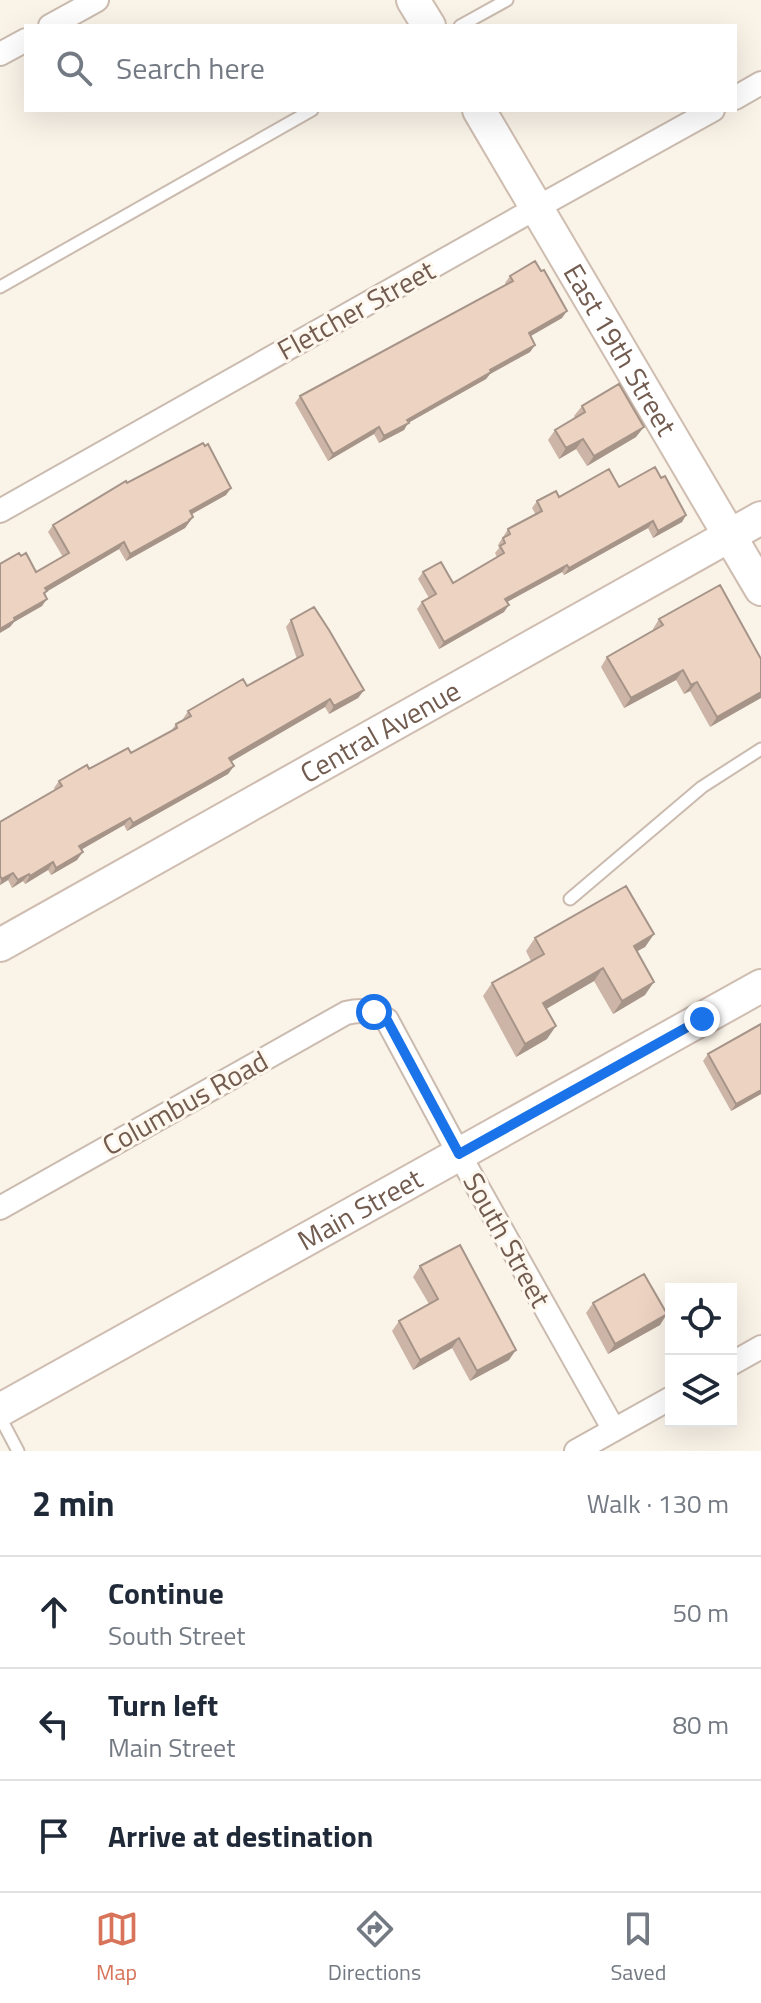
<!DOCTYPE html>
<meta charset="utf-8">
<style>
body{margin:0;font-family:"Titillium Web",sans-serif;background:#f6f6f7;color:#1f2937}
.controls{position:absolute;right:24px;bottom:24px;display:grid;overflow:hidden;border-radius:0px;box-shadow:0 8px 32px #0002}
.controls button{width:72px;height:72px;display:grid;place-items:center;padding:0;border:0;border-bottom:2px solid #e0e1e3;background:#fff;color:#1f2937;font:40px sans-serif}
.stop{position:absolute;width:24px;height:24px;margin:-18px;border:6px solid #1a73e8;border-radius:50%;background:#fff}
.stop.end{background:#1a73e8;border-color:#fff;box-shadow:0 2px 8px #0008}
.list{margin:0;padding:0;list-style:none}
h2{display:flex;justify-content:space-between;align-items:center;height:104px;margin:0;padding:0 32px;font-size:34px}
h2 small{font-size:26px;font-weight:400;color:#747a83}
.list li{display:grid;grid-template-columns:52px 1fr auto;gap:24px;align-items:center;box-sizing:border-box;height:112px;padding:0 32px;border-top:2px solid #e0e1e3}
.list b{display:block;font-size:30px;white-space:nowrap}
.list p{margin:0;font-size:26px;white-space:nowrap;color:#747a83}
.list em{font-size:26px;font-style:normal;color:#747a83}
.icon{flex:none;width:44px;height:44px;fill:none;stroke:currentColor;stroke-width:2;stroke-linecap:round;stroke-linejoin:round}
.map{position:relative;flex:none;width:761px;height:1451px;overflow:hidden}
.search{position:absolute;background:#fff;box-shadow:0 8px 32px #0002;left:24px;right:24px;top:24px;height:88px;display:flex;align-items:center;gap:20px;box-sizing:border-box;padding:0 28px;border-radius:0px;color:#747a83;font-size:30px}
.sheet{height:440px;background:#fff}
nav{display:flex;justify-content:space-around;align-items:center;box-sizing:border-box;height:112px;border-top:2px solid #e0e1e3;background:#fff;font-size:22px;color:#747a83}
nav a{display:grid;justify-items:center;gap:4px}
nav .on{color:#d7745a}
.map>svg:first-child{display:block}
</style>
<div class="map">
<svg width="761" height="1451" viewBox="0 0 761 1451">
<rect width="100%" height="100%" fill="#faf3e8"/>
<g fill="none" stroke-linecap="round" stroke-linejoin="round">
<g stroke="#cbbbaf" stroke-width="15">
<path id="lane" d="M460,26L507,0
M0,287L312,110
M570,899L702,787L761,749
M0,1417L18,1451"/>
</g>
<g stroke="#cbbbaf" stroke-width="26">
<path id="street" d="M50,26L97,0
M0,54L26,40
M735,98L761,83
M0,511L538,207L713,110
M0,1208L346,1013C363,1009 372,1011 387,1020L459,1154L614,1430
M731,1364L761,1347
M576,1451L671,1398"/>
</g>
<g stroke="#cfbdb0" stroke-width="36">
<g id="secondary">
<path d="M413,0L429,26"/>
<path id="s1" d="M479,110L761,589"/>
<path id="s2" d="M0,945L761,518"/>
<path id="s3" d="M0,1410L761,986"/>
</g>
</g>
<use href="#lane" stroke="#fff" stroke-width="11"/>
<use href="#street" stroke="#fff" stroke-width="22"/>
<use href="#secondary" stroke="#fff" stroke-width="32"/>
</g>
<path fill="#ccb5a7" d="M541,271L562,318L530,336L535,345L530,352L490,374L486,379L408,423L404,430L379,443L374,434L328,461L295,403L300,396L506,285L505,283L510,276Z
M582,406L636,437L587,466L576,449L559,459L548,440L555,430L575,418L574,416Z
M661,478L686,515L682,522L653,538L648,528L564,575L562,572L507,602L504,612L439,649L417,609L422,602L429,598L418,579L423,572L453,583L497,557L495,553L499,548L498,545L508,529L536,515L532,508L537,501Z
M127,483L231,488L226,495L192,514L193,517L185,528L126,561L119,549L46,592L42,606L14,622L10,627L36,572L63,557L48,532L53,525Z
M659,619L761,659L710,727L690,691L684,694L676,680L624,708L601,667L607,657L653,630V629Z
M291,620L364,690L358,698L329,714L325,707L231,761L234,766L228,774L127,831L124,825L81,849L77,860L51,875L48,870L25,884L23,881L12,888L8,880L0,885V822L55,790L54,788L59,781L131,753L171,731L176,724L184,720L183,719L188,711L247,686L297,659L286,627Z
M654,934L645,947L637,951L645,995L613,1014L594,981L546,1009L547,1039L516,1057L483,996L492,983L531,961L526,951L535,938Z
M708,1054L761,1094L731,1111L703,1061Z
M420,1266L509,1360L470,1381L452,1348L413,1370L392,1331L399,1321L429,1304L413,1277Z
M593,1303L660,1325L608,1354L586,1313Z"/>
<path fill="#a69488" d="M567,311L562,318L524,340L529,333Z
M535,345L530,352L490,374L486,379L408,423L404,430L379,443L384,436L407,420L490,370Z
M379,427L374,434L328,461L333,454Z
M644,427L636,437L587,466L594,456Z
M583,439L576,449L559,459L566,448Z
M231,488L226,495L185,518L190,511Z
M686,515L682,522L653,538L658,531Z
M193,517L185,528L126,561L130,554Z
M653,521L648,528L564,575L569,568Z
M124,542L119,549L46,592L42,598L45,588Z
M567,565L562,572L500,606L505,599Z
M47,599L42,606L14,622L10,627L0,633V629L14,618Z
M509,605L504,612L439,649L444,642Z
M683,670L676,680L624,708L631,698Z
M697,682L690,691L684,694L691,685Z
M364,690L358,698L329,714L334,706Z
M761,692V698L710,727L717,717Z
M330,699L325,707L224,766L229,758Z
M234,766L228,774L127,831L133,823Z
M130,818L124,825L74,854L79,846Z
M83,852L77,860L51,875L56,868Z
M53,862L48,870L25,884L30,876Z
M13,873L8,880L0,885L2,879Z
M29,874L23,881L12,888L18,880Z
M654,934L645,947L625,958L634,946Z
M603,968L594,981L534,1016L543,1003Z
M654,982L645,995L613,1014L622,1001Z
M556,1026L547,1039L516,1057L525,1044Z
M761,1090V1094L731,1111L736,1104Z
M667,1314L660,1325L608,1354L615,1344Z
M459,1338L452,1348L413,1370L420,1360Z
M516,1350L509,1360L470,1381L477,1371Z"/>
<path fill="#edd3c2" stroke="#a69488" stroke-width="2" d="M535,261L541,271L544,270L567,311L529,333L535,345L490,370L491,372L407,420L409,423L384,436L379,427L333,454L300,396L513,281L510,276Z
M619,384L644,427L594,456L583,439L566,448L555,430L585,412L582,406Z
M203,443L205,446L208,444L231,488L190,511L193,517L189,520V521L130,554L124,542L45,588L47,591L44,593L47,599L14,618L15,620L0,629V564L19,553L21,556L26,553L36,572L69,553L53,525L126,481L127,483Z
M655,467L661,478L665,476L686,515L658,531L653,521L569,568L567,565L505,599L509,605L444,642L422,602L436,594L423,572L441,562L453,583L504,553L500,546L505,543L503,538L510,534L508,529L542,511L537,501L556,491L559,497L609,469L619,487Z
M720,585L761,659V692L717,717L697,682L691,685L683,670L631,698L607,657L663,625L659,619Z
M314,607L329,630L364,690L334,706L330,699L229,758L234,766L201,785L133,823L130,818L79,846L83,852L56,868L53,862L30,876L29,874L18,880L13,873L2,879L0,876V822L62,786L59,781L87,765L89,769L128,748L131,753L177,728L176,724L191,716L188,711L243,679L247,686L303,655L291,620Z
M626,886L654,934L634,946L654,982L622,1001L603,968L543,1003L556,1026L525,1044L492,983L544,954L535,938Z
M761,1024V1090L736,1104L708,1054Z
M460,1245L516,1350L477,1371L459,1338L420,1360L399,1321L438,1299L420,1266Z
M644,1274L667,1314L615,1344L593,1303Z"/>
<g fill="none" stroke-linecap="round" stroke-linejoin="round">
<path stroke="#1a73e8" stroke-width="10" d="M374,1012L387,1020L459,1154L702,1019"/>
</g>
<g text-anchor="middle" stroke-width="6" stroke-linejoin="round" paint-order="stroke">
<g font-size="28" fill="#725b4f" stroke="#fdf7ee">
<text transform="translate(356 310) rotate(-29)" y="10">Fletcher Street</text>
<text dy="10" stroke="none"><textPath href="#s1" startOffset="278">East 19th Street</textPath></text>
<text dy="10" stroke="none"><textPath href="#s2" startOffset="436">Central Avenue</textPath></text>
<text transform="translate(185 1103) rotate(-29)" y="10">Columbus Road</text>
<text dy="10" stroke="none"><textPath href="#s3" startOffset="412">Main Street</textPath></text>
<text transform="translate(507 1240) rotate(61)" y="10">South Street</text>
</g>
</g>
</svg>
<div class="controls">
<button><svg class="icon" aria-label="locate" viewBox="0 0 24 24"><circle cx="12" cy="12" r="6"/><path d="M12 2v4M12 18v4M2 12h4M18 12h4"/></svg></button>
<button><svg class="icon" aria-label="layers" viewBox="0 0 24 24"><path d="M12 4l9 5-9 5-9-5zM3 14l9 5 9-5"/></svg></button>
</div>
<div class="stop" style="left:374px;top:1012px"></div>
<div class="stop end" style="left:702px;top:1019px"></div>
<div class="search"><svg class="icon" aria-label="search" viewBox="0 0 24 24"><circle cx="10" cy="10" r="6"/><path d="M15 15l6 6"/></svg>Search here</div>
</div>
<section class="sheet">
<h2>2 min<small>Walk · 130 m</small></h2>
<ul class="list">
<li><svg class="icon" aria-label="ahead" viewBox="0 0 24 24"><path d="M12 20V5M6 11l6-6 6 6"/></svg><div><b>Continue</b><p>South Street</p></div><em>50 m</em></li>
<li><svg class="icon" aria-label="left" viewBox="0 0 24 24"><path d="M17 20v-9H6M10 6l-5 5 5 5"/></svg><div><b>Turn left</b><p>Main Street</p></div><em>80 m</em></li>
<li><svg class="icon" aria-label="arrive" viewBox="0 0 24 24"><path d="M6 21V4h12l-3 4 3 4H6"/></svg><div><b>Arrive at destination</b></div></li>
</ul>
</section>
<nav>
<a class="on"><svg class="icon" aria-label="map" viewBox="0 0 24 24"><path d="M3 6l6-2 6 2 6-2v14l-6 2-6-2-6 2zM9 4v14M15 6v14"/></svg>Map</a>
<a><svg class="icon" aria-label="directions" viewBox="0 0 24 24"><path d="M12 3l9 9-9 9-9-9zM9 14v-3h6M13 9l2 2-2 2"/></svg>Directions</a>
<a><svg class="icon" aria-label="saved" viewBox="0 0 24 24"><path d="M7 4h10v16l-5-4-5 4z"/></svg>Saved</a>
</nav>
